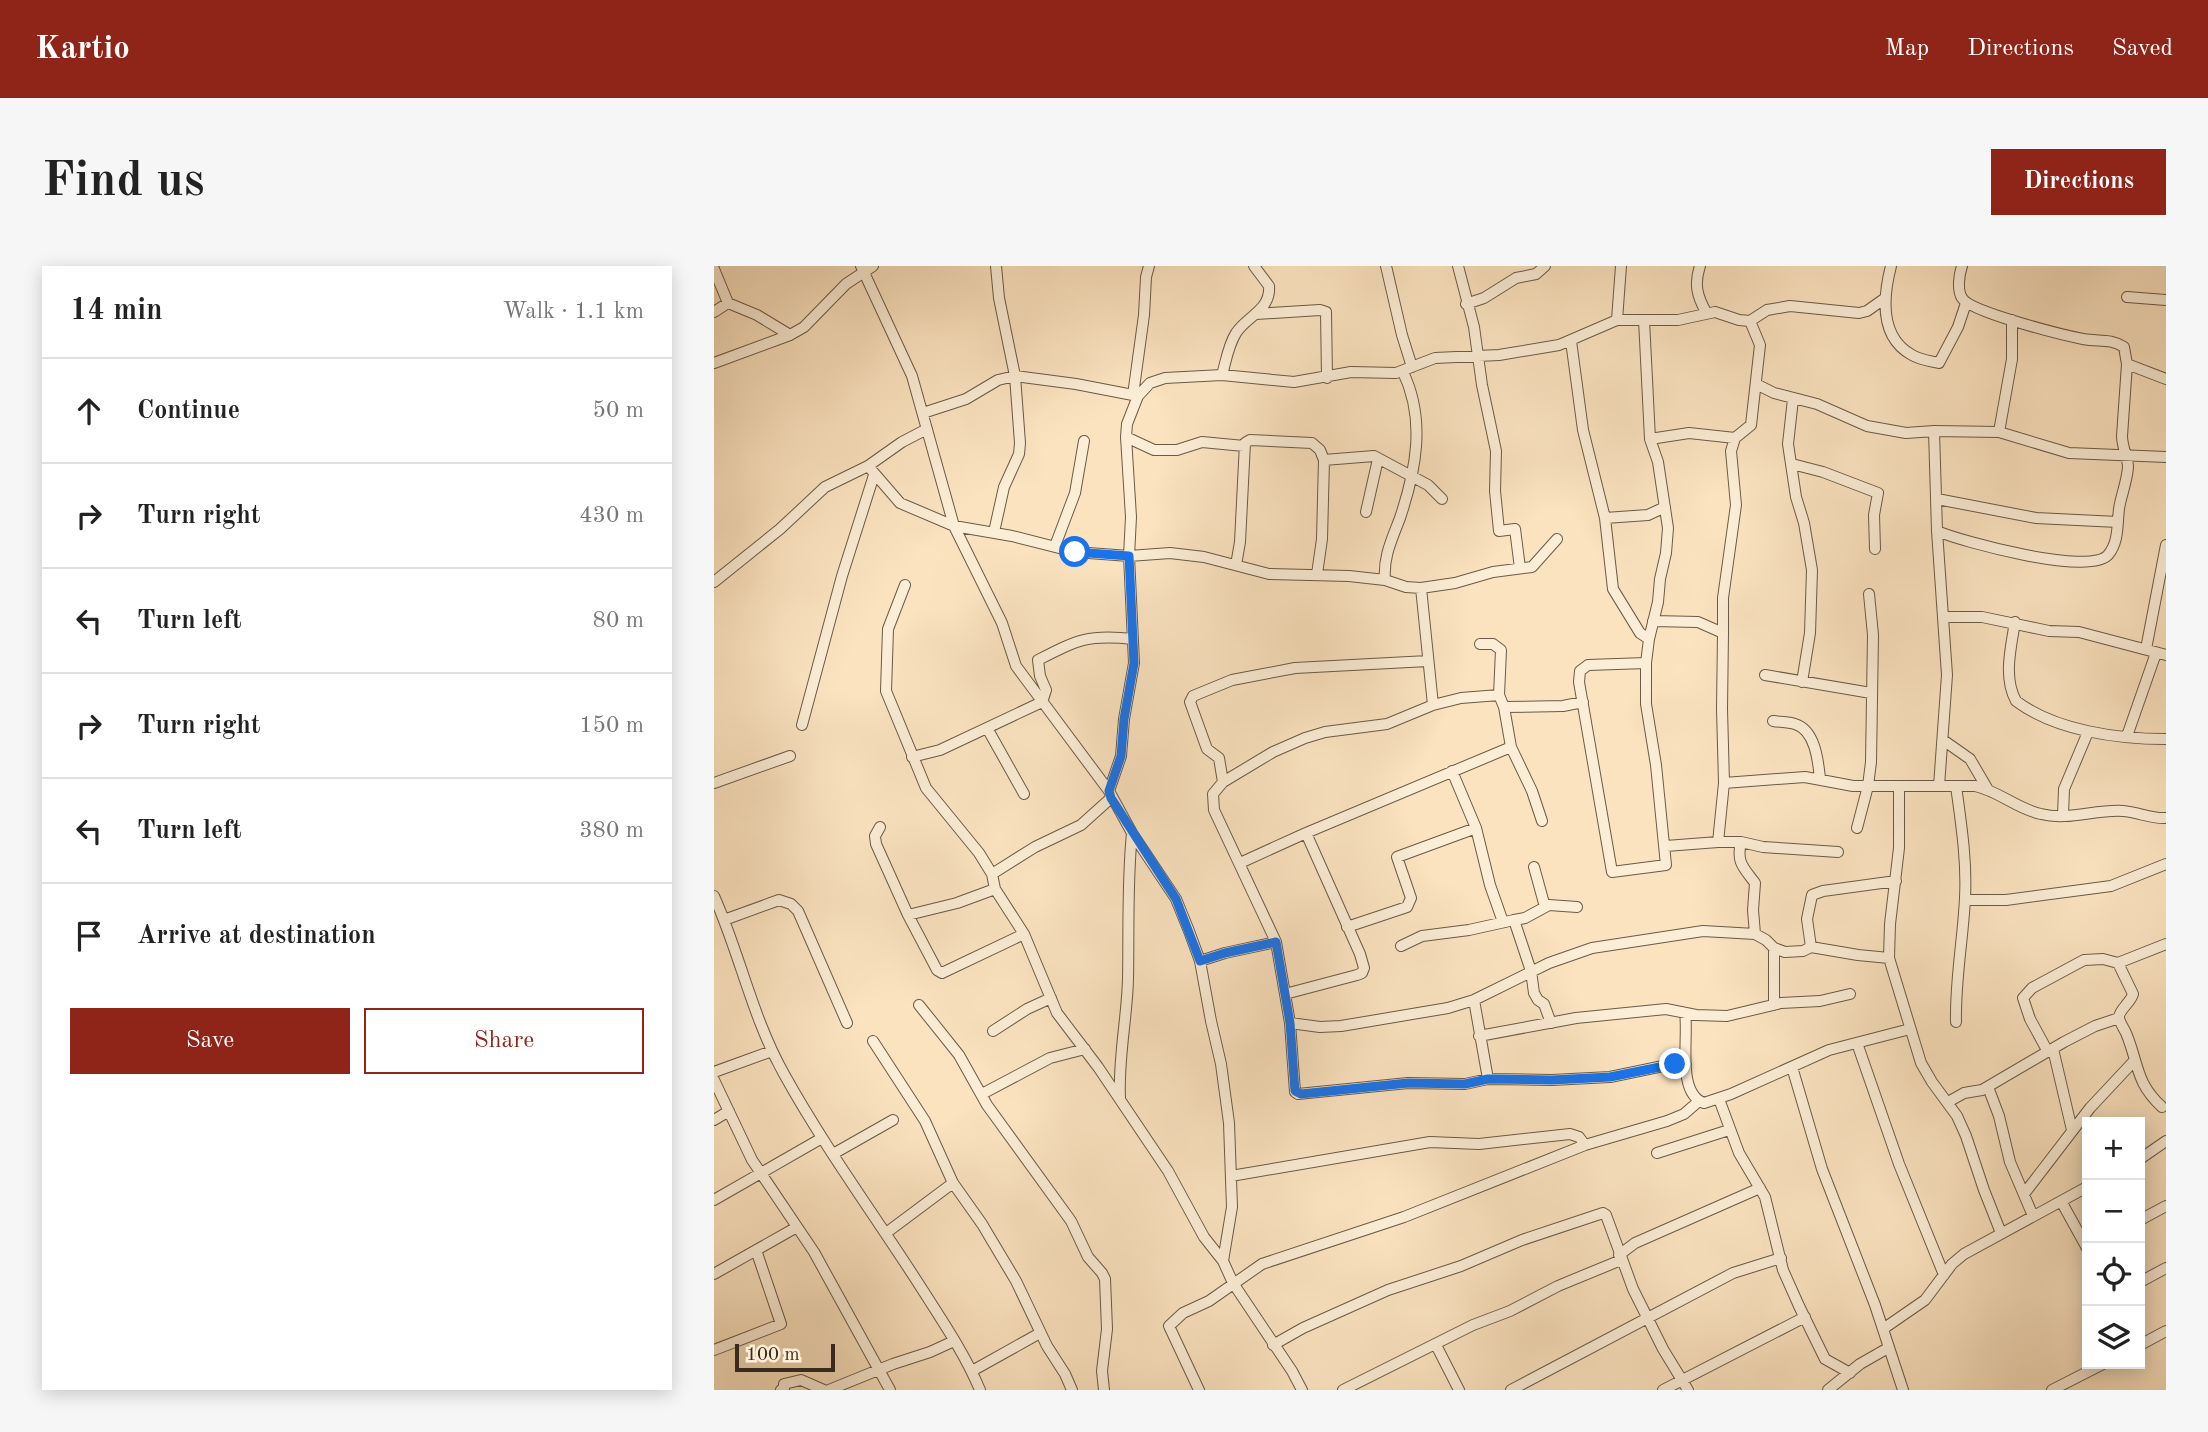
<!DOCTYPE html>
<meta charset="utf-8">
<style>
body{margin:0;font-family:"Old Standard TT",serif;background:#f6f6f6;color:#222}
.controls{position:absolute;right:21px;bottom:21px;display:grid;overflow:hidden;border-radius:0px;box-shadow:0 4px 18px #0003}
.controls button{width:63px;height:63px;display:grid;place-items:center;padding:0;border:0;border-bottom:2px solid #e0e0e0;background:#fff;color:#222;font:35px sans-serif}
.scale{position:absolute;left:21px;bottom:18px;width:100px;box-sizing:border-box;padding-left:7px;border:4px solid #392c1e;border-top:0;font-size:19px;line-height:24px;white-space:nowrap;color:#392c1e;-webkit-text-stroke:5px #fcedd6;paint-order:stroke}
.stop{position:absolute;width:21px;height:21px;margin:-16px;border:5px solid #1a73e8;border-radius:50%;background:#fff}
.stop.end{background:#1a73e8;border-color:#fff;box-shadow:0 2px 7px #0008}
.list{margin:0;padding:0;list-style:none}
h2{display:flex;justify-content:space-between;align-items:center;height:91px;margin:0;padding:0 28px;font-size:30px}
h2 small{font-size:23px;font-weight:400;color:#767676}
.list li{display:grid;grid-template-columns:46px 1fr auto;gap:21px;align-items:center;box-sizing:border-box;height:105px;padding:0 28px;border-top:2px solid #e0e0e0}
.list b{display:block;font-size:26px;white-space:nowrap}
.list em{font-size:23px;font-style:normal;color:#767676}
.actions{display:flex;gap:14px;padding:21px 28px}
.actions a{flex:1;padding:16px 0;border:2px solid #8f2418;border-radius:0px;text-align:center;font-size:24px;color:#8f2418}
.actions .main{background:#8f2418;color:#fff}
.icon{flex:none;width:38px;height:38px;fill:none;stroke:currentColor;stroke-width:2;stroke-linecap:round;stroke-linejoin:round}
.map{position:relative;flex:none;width:1452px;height:1124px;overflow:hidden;border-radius:0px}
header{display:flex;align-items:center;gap:42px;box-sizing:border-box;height:98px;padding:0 35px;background:#8f2418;color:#fff}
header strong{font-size:33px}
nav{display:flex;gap:38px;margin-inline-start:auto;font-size:24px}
.intro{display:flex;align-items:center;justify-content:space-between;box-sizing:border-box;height:168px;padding:0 42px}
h1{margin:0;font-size:49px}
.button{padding:18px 32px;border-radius:0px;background:#8f2418;color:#fff;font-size:24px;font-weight:700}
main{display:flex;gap:42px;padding:0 42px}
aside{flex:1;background:#fff;border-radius:0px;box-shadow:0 4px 18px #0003}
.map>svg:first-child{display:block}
</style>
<header>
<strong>Kartio</strong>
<nav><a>Map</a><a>Directions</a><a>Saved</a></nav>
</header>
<div class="intro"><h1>Find us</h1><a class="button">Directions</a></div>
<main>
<aside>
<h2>14 min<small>Walk · 1.1 km</small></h2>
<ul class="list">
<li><svg class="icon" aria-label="ahead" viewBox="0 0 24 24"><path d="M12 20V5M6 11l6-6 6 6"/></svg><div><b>Continue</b></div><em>50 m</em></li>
<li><svg class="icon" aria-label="right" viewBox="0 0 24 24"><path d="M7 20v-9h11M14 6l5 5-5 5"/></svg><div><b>Turn right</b></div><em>430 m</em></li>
<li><svg class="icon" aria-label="left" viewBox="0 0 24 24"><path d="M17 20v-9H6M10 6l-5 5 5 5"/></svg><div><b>Turn left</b></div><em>80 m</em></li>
<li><svg class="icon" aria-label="right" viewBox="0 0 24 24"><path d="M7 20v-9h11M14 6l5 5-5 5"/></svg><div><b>Turn right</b></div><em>150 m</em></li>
<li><svg class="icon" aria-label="left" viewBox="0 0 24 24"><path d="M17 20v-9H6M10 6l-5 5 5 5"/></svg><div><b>Turn left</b></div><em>380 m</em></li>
<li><svg class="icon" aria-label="arrive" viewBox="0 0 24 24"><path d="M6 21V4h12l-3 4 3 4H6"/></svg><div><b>Arrive at destination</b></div></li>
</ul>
<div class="actions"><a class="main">Save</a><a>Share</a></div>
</aside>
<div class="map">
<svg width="1452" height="1124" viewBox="0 0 1452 1124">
<rect width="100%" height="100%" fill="#fbe3c0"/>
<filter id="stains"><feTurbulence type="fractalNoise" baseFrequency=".00286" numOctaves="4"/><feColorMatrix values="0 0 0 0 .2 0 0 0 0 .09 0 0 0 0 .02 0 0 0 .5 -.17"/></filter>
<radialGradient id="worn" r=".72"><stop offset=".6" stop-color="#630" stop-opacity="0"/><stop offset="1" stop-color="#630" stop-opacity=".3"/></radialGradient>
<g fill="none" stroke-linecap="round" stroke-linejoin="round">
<g stroke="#6a5a46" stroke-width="12">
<path id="minor" d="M147,0L198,110L240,260L288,357L302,400L395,525L418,567L462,633L475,665L486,695L497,755L507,798L515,857L518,941L509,995
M672,0L688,69L698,101
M744,0L760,61L768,119L782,185L781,225L785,265L801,263L806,302
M986,0C980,18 983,30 992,46
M1177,0C1169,31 1165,71 1198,89C1206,94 1217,95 1225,97L1244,61L1252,37
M0,3L14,37
M1413,31L1452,34
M752,38L770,32L802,12L822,8L831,0
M0,46L14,37L43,49L76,69
M542,48L606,44L612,46L613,112
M903,54L907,0
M930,54L936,173L944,196L954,262L952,287L946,313L944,336L935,373L932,397V438L942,499L952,599L898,606L865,416L866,405L874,399L932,397
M857,75L869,164L891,252L899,323L926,367L935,373
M0,97L76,69L90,61L132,18L159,0
M1413,98L1452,113
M508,109C512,95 514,80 522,67C533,50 557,44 555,20L540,0
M1042,118L1060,127L1103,138L1153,160L1192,167L1220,165L1285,166L1355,187L1452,191
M419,129L430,49L432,11L435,0
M1079,133L1074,178L1082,231L1090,257L1098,304L1096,367L1088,416
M209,147L252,133L284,114L301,110L362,118L424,130
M1220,165L1223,265L1233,409L1225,520
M1285,166L1298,93V54
M412,171L440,184H463L488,176L530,180
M936,173L975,167L1021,172L1037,159L1046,79L1036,55
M610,194L660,190L714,219L728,233
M1078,198L1109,206L1164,227L1160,249L1161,283
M154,200L186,237L240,260L298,270L361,286L415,290L456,287L490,291L555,308L635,310L671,314L692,321L707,322L741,317L779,306L818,301L843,273
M1223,233L1322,252L1404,256
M652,246L664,193
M891,252L934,249L951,241
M1223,265C1249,276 1375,310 1394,289C1405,276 1403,259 1405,243C1407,229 1413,216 1414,201C1414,192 1408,181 1408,170L1413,98L1410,81C1396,72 1385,76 1369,73C1349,69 1256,46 1248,32C1243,24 1245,9 1248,0
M280,266L290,221L305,188L306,177L301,110L285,32L282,0
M341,280L361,227L370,175
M522,299L526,276L531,177L536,174L598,177L606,184L610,194L608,273L603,308
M671,314C669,291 678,273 686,252C702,204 712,154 689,106
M0,316L66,263L111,221L154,200L188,176L213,163
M191,319L174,363L172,425L212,522L265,587L278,608L281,623L310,668L343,747L384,801L454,905L490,971L509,995L519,1017L578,1105L588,1124
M707,322L719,439
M1230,351H1268L1335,365L1365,366L1452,389
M939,355L984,356L1009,367L1008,443L1010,517L1004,576H1027L1049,581L1124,586
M1301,356C1297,381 1289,412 1302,435C1342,465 1404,473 1452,473
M1009,367V332L1022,239L1017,185L1021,172
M766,378H779L787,384L785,429
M1432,383L1452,279
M1051,409L1157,427
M869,436L849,440L790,441L785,429L747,432L719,439L673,458L611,466L591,472L559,486L509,516L499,528L500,544L562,676L576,757L581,826L584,828L694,817L751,818L774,813L838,814L896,811L954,799L972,798
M790,441L797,481L818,525L828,555
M1059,455C1066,456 1075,456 1081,458C1101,464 1104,494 1106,512
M88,459L128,310L160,209
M273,462L310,528
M1413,470L1442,387
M1229,474L1256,493L1273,522
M198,491L226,484L328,436L332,424L326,410L324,394C363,374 374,368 419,373
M738,505L762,562L776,619L789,656
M509,516L505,492L493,483L476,436L479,430L518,414L581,402L714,395
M0,517L76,490
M1010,517L1091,511L1139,520H1261C1285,525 1303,543 1327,548C1354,555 1382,543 1409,545C1424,546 1437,553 1452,552
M1185,520V582L1176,658L1175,692L1207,797L1218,816L1243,850L1252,870L1270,924L1287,967
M1242,520C1247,557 1253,594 1251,632C1249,674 1241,714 1242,756
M395,525L407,490L410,453L420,397L415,290L417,251L412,171L413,158L424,130L436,117L451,112L508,109L580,116L637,106L682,107L721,92L785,89L845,79L903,54H964L1001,46L1025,54L1036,55L1053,44L1076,40L1145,47L1153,45L1170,33
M1349,549L1350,523L1374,466
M166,561L161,570L162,578L194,649L243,637L281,623
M1143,562L1154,520L1157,496L1159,369L1155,328
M1027,576C1022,597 1030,602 1041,617L1039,644L1041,668
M952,580L1004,576
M526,597L592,567
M820,601L831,641
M278,608L321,581L367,559L397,532
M0,630C26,688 38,751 70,808C111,882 162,951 208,1023C229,1056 251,1088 266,1124
M1251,634H1292L1397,620L1452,598
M194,649L223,704L228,707L310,668
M10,654L65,634L77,638L84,645L133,757
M800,654L811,652L835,639L863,641
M633,661L693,641L697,632L683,591L762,562
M687,680L708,670L755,664L800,654L817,705L820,727L824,734L830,738L837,757
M1097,681L1093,653L1098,629L1109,625L1182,615
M486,695L511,687L562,676
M1404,697L1419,728C1417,736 1405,744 1405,751C1405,756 1410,762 1412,767C1425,798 1421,816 1448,841
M571,728L643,709L648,707L650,702L646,688L592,567L797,481
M760,734L774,813
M205,739L245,789L273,839L357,955L374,991L388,1007L391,1013L393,1063L388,1105L390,1124
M1060,739V682
M971,747C975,771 962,827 990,837L1017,828L1115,784L1196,763
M576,757L606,761L627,760L734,742L760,734L835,697L878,682L989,665L1041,668L1052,674L1060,682L1071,686L1089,685L1097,681L1144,689L1175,692
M279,765L313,743L337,732
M765,770L862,752L952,743L982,749L1013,750L1067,737L1106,735L1136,728
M159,775L211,855L239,917L268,958L302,1015L333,1080L351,1108L358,1124
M1143,777L1185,898L1230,1009
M1339,783L1358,864
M1334,786L1316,753L1309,732L1318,722L1370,694L1389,693L1404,697L1452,678
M1078,801L1108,903L1161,1039L1189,1124
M0,806L58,785
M0,814L38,894L100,986L176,1124
M1274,821L1285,850L1296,896L1319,950
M268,828L336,792L371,783
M406,832C404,792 413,753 414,713C415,665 413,616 418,567
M1005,833L1025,887L1051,931L1069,1004L1085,1040L1111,1093L1136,1107
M1234,836L1250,827L1268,824L1350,776L1381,760L1405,752
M0,854L15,845
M943,887L1015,864
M119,888L179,854
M1426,893L1452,875
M517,910L716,876L765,878L856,868L865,871L871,879
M1310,928L1376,842L1420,795
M0,934L108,872
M1347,935L1373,982
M1426,954L1452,940
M172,967L239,917
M905,989L921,977L1046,922
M0,1008L83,961
M1426,1016L1452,1002
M1169,1063L1211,1034L1238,998L1250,988L1373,921
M559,1079L589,1062L674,1024L747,1000L808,974L889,947L892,949L919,1023L949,1083L974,1124
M722,1079L745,1124
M1426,1079L1452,1065
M0,1084L67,1058L42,984
M258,1105L326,1067
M67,1124L70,1123V1118L87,1114L110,1124
M115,1124L179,1098L216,1086L240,1075
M485,1124L455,1060L469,1047L495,1035L548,998L690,951L871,879L953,855L970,848L985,835
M629,1124L759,1059L796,1045L844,1020L907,994
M797,1124L1019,1007L1067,992
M949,1124L1091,1051
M1114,1124L1146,1098L1174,1082
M1338,1124L1389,1098"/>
</g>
<use href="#minor" stroke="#fcedd6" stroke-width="10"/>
</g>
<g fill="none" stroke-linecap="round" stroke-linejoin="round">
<path stroke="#1a73e8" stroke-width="9" d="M361,286L415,290L420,397L410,453L407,490L395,525L397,532L462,633L486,695L511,687L562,676L576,757L581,825L587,828L694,817L751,818L774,813L838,814L896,811L961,798"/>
</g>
<rect width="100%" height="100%" filter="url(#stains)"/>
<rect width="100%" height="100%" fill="url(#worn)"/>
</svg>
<div class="controls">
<button>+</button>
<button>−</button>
<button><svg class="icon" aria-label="locate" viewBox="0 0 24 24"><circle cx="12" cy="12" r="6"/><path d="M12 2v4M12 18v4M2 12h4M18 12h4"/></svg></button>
<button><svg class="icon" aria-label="layers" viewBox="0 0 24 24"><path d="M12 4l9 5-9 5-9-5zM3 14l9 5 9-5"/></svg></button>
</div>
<div class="scale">100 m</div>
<div class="stop" style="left:361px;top:286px"></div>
<div class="stop end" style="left:961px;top:798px"></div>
</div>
</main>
